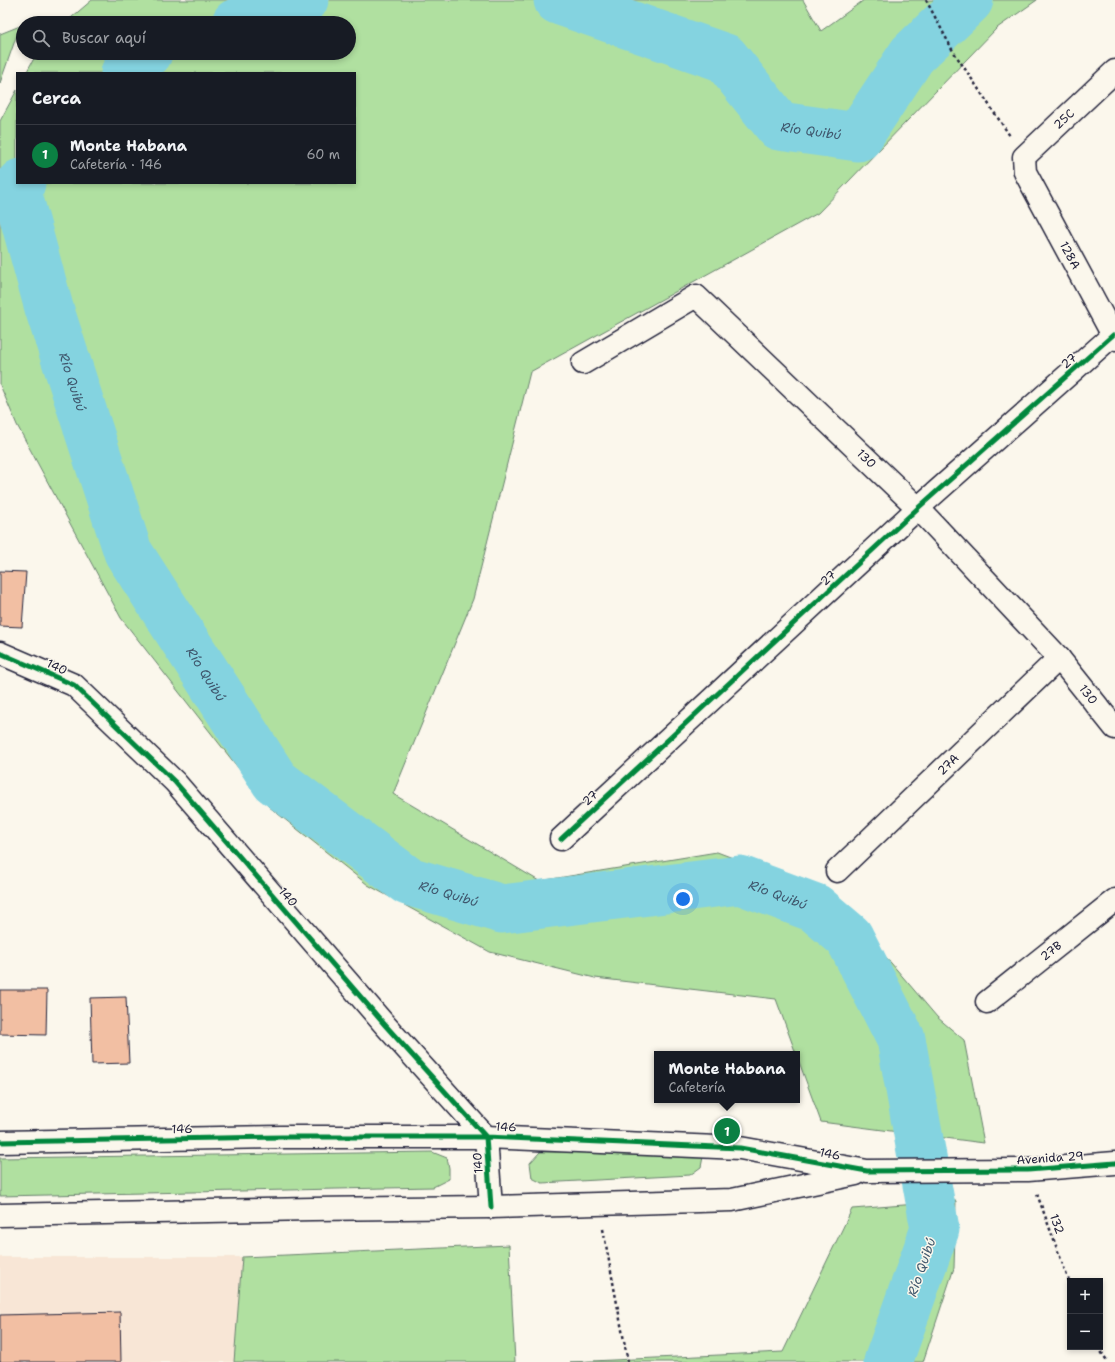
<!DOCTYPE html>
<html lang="es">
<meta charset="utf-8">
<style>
body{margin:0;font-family:"Shantell Sans",sans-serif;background:#242831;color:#f1f3f6}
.controls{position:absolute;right:12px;bottom:12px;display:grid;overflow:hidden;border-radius:0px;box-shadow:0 2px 6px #0003}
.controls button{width:36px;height:36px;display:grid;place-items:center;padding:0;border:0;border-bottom:1px solid #363941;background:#171b24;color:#f1f3f6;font:20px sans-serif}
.you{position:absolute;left:683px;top:899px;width:14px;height:14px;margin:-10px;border:3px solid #fff;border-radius:50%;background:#1a73e8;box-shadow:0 0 0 6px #1a73e833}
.badge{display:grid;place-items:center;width:26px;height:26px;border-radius:50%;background:#0b8043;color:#fff;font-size:13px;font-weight:700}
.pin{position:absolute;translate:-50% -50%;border:2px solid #fff;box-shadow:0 1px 4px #0006}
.popup{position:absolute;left:654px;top:1051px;width:146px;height:52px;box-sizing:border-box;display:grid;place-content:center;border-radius:0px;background:#171b24;filter:drop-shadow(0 1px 3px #0005);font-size:13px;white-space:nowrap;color:#9ea1a6}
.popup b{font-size:15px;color:#f1f3f6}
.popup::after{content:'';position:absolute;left:50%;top:100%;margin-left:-8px;border:8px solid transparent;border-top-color:#171b24}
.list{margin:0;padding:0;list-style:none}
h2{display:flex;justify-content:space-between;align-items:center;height:52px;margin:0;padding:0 16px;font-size:17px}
h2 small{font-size:13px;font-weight:400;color:#9ea1a6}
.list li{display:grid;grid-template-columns:26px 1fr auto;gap:12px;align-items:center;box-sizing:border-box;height:60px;padding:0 16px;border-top:1px solid #363941}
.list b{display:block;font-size:15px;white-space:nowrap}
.list p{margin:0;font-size:13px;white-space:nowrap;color:#9ea1a6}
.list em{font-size:13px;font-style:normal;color:#9ea1a6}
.icon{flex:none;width:22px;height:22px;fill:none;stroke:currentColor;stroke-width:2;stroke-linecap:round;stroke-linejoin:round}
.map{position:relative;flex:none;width:1115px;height:1362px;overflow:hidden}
.search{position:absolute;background:#171b24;box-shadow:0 2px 6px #0003;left:16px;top:16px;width:340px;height:44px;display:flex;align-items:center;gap:10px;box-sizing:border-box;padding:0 14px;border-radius:22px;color:#9ea1a6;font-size:15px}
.panel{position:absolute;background:#171b24;box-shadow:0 2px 6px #0003;left:16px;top:72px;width:340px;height:112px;border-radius:0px}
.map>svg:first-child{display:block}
</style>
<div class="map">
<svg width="1115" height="1362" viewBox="0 0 1115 1362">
<rect width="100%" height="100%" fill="#fbf7ec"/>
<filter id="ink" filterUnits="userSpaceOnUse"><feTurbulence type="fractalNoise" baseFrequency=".025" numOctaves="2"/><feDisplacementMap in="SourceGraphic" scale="8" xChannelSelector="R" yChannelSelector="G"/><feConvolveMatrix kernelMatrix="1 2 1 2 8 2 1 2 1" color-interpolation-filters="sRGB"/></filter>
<g filter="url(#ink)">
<path fill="#f8e6d6" d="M0,1257H242L234,1362H0Z"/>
<path fill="#b0e0a0" stroke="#69816e" d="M92,0H803L821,31L864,0H1037L997,28L818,213L530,372L473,599L393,794L539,881L717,852L834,896L937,1017L964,1040L984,1143L821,1122L776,999L595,978L490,952L368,885L268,806L121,618L17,425L0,385V121L17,90V183H355V73H26L37,53H349V23H65Z
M20,26L0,83V34Z
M694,1151L703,1157L701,1167L690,1175L542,1183L532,1178L530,1163L540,1152Z
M432,1152L447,1158L449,1168V1179L433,1187L0,1196V1158Z
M956,1201L954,1268L923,1362H570L783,1352L852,1209Z
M509,1245L515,1362H234L242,1257Z"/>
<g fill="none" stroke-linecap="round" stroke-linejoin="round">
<g stroke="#84d3e0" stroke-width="49">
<path id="s1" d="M558,0L725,58L779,126L858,137L912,55L969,0"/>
<path d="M236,23L304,0"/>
<path d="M125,73L143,55L148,53"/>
<path id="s2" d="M21,183L16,188L49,308L128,552L275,781L408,881L502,909L740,880L815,908L849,937L901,1039L935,1229L888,1362"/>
</g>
</g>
<path fill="#f2bfa3" stroke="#22223b" d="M0,571L26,572L22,627L0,626Z
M0,990H47L46,1035L0,1034Z
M126,997L129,1063L92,1064L90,998Z
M120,1312L121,1362H0V1315Z"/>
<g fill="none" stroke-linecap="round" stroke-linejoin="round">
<g stroke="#22223b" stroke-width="25">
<g id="minor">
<path id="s3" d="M1115,71L1024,157L1025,172L1115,339"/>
<path id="s4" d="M583,363L696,296L918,508L1059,658L1115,728"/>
<path d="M0,653L74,685L175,782L385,1025L486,1137L491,1207"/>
<path d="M561,839L918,508L1113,335"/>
<path id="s5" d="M837,871L1059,658"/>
<path id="s6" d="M987,1002L1115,900"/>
<path d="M0,1142L282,1137H486L740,1148L867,1171L1028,1170L1115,1163"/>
<path d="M0,1215L312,1209L491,1207L732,1200L856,1174"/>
</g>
</g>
<path stroke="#22223b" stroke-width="2.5" stroke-dasharray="3 3" stroke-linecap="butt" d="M926,0L953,51L1010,136
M1037,1194L1070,1284
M603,1229L628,1362
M1098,1347L1108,1362"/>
<use href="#minor" stroke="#fbf7ec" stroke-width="22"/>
<g stroke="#fbf7ec" stroke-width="8">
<path id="cycleway" d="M0,653L74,685L175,782L385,1025L486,1137L491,1207
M561,839L918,508L1113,335
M0,1142L282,1137H486L740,1148L867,1171L1028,1170L1115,1163"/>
</g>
<use href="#cycleway" stroke="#00873e" stroke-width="5"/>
</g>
</g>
<g text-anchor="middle" stroke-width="3" stroke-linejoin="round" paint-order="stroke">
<g font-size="12" fill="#22223b" stroke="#fbf7ec">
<text transform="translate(1064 119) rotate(-43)" y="4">25C</text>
<text dy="4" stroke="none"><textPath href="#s3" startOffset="235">128A</textPath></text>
<text transform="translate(1069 361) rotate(-41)" y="4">27</text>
<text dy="4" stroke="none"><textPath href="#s4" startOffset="367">130</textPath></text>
<text transform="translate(828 578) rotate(-43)" y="4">27</text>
<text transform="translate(57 667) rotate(24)" y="4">140</text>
<text dy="4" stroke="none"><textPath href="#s4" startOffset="691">130</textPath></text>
<text dy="4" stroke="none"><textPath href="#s5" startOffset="154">27A</textPath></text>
<text transform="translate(590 798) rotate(-43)" y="4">27</text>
<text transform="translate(288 897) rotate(49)" y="4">140</text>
<text dy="4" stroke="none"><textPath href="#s6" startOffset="82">27B</textPath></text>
<text transform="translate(506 1127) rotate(3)" y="4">146</text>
<text transform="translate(182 1129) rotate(-1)" y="4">146</text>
<text transform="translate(830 1154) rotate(11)" y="4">146</text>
<text transform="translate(1050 1158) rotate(-4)" y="4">Avenida 29</text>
<text transform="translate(478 1163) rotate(-94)" y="4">140</text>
<text transform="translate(1057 1224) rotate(70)" y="4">132</text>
</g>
<g font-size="13" font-style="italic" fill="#3f576d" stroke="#fbf7ec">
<text dy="5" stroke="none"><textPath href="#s1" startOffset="296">Río Quibú</textPath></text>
<text dy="5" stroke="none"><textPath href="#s2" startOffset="209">Río Quibú</textPath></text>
<text dy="5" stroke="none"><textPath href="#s2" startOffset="533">Río Quibú</textPath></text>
<text dy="5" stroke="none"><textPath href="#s2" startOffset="869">Río Quibú</textPath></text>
<text dy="5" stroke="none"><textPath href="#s2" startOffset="1205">Río Quibú</textPath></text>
<text transform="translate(921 1267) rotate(-71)" y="5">Río Quibú</text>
</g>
</g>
</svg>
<div class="controls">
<button>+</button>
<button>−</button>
</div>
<div class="you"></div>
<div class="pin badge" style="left:727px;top:1131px">1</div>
<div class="popup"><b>Monte Habana</b>Cafetería</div>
<div class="search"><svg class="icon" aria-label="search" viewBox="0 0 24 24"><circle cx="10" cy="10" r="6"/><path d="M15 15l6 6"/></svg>Buscar aquí</div>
<section class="panel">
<h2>Cerca<small></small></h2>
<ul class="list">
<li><span class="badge">1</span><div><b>Monte Habana</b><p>Cafetería · 146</p></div><em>60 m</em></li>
</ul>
</section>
</div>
